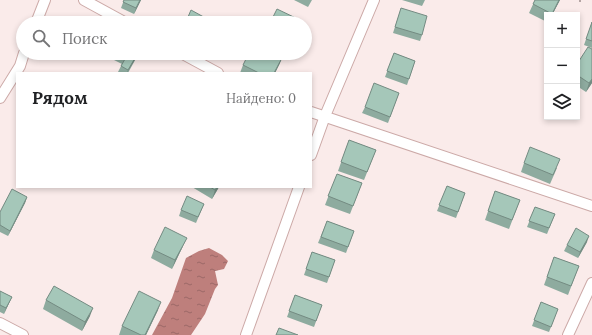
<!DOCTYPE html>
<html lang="ru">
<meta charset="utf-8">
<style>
body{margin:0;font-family:Lora,serif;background:#f6f6f6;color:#202124}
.controls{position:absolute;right:12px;top:12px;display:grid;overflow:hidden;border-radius:0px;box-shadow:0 2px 6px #0003}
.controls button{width:36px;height:36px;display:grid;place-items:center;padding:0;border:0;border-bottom:1px solid #e0e0e0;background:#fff;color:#202124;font:20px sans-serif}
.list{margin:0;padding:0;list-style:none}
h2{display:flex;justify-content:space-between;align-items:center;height:52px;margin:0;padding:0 16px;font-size:17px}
h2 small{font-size:13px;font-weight:400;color:#757577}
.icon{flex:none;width:22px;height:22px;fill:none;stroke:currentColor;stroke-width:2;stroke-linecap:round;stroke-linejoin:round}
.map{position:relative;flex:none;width:592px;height:335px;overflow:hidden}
.search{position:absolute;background:#fff;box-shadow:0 2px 6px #0003;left:16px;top:16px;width:296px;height:44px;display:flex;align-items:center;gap:10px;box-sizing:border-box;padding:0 14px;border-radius:22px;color:#757577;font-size:15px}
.panel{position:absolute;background:#fff;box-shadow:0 2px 6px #0003;left:16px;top:72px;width:296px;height:116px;border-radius:0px}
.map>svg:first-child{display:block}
</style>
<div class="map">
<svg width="592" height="335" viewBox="0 0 592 335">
<defs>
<pattern id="water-ripples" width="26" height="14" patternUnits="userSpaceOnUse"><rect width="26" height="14" fill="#be7f7c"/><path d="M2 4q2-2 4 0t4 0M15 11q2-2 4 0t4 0" fill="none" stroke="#9b6866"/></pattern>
</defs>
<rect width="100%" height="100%" fill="#faebea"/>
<path fill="url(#water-ripples)" d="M209,248L222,255L228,261L224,269L215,271L218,285L215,289L205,314L191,335H152L172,298L186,258L199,251Z"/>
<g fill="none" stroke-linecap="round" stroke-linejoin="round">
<g stroke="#cca9a7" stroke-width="12">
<path id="minor" d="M84,0L126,23
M36,23L45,0
M181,53L218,73
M0,98L20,66L24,53
M311,112L592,206
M311,155L325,116L374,0
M0,323L23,335
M246,335L299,187
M568,335L592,283"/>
</g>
<path stroke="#b4a5a4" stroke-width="2" stroke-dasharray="3 3" stroke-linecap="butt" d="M580,2V0"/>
<use href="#minor" stroke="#fff" stroke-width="10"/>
</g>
<path fill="#8eab9f" d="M124,0H141L134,14L121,8Z
M294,0H312L308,7Z
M402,0H425L422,6Z
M535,0H560L552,15H547V22L529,13Z
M401,8L422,35L420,41L393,33Z
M188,17L211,21L210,23H185Z
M592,22V48L584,45Z
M592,49V83L586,92L577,86V64Z
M112,53H139L128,73H121L118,72L122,64L110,58Z
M394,53L415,61L407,85L385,77Z
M280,63L275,73H240L243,65Z
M399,93L388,123L362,113L365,107Z
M349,140L376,150L364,180L338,171Z
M524,163L557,168L550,184L521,172Z
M337,174L362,183L350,214L325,205Z
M447,186L465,193L456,218L437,211Z
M192,187H219L212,199Z
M495,191L520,200L509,229L485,220Z
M27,197L25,203L8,236L0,232V212Z
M204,204L196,223L179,216L181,210Z
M535,207L555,214L547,234L527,227Z
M327,221L354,231L346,253L318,243Z
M587,242L578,258L564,251L567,245Z
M183,246L172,269L151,258L154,250Z
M312,252L335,260L327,283L304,275Z
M554,257L579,266L568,295L544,285Z
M0,291L12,297L4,314L0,312Z
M295,295L322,305L314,327L287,317Z
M46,300L90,316L82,331L43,309Z
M541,302L558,309L549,332L532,326Z
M158,310L146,335H119L122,326Z"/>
<path fill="#748b82" d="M140,0H141L134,14L136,8Z
M559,0H560L552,15H551Z
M138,53H139L127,73L128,70Z
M284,54L280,63L275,73H274Z
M592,79V83L586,92L589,83Z
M217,187H219L212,199L215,190Z
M27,197L25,203L8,236L10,231Z
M589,236L587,242L578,258L580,252Z
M187,238L183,246L172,269L175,260Z
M12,297L9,303L4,314L6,308Z
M161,302L158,310L146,335H145Z
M93,308L90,316L82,331L85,322Z"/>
<path fill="#a5c7b9" stroke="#748b82" d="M124,0H140L136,8L123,2Z
M535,0H559L552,14L533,4Z
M401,8L427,16L422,35L395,27Z
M277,9L302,21L301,23H270Z
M191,10L211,21L210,23H190L192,19L188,17Z
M592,22V41L586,39Z
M588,47L592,49V79L589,83L577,75V64Z
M114,53H138L128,70L121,66L125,59Z
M249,53H281L284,54L274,73H259L243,65Z
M394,53L415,61L409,79L387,71Z
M374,83L399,93L390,117L365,107Z
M349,140L376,150L367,172L341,162Z
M530,147L560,159L553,175L524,163Z
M337,174L362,183L353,206L328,196Z
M447,186L465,193L458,212L439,205Z
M210,187H217L215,190Z
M12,189L27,197L10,231L0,225V212Z
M495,191L520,200L512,220L488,211Z
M187,196L204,204L198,217L181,210Z
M535,207L555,214L549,228L529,221Z
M327,221L354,231L348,247L321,237Z
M165,227L187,238L175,260L154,250Z
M576,228L589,236L580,252L567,245Z
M312,252L335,260L329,277L306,269Z
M554,257L579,266L571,286L547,277Z
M54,286L93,308L85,322L46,300Z
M0,291L12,297L6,308L0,305Z
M139,291L161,302L145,335H141L122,326Z
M295,295L322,305L316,321L289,311Z
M541,302L558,309L551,327L534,320Z
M279,328L298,335H276Z"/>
</svg>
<div class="controls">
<button>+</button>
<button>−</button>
<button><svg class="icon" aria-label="layers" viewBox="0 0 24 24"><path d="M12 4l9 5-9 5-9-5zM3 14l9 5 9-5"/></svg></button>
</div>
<div class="search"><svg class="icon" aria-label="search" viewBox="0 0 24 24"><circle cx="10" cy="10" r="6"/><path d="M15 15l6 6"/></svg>Поиск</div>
<section class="panel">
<h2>Рядом<small>Найдено: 0</small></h2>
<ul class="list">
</ul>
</section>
</div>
